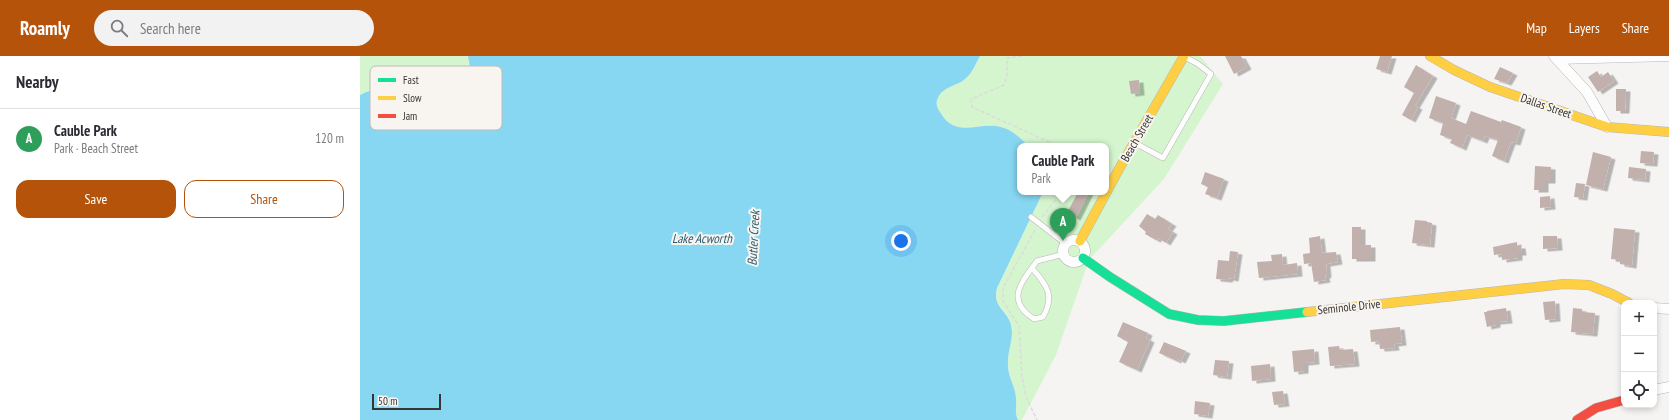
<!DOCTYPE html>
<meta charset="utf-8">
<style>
body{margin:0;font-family:"PT Sans Narrow",sans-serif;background:#f2f2f3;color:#2b2b33}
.controls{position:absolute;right:12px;bottom:12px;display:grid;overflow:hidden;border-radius:8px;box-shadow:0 2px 6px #0003}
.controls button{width:36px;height:36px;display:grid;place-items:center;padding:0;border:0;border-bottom:1px solid #e1e1e2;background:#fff;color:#2b2b33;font:20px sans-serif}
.scale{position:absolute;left:12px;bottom:10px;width:69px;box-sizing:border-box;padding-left:4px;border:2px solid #373634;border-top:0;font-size:11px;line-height:14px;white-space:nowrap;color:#373634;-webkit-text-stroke:3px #f8f5f0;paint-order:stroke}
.you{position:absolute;left:541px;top:185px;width:14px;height:14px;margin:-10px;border:3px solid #fff;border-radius:50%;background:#1a73e8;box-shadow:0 0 0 6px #1a73e833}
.badge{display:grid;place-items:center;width:26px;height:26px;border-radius:50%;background:#b45309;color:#fff;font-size:13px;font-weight:700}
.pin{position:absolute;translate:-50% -33px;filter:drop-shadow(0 1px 2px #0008)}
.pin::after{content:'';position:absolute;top:21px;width:14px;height:12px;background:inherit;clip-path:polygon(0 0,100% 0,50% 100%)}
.popup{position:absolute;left:657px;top:87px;width:92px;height:52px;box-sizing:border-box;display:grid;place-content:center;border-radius:8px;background:#fff;filter:drop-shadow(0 1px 3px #0005);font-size:13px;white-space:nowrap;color:#7c7c81}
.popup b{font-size:15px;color:#2b2b33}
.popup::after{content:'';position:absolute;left:50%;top:100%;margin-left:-8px;border:8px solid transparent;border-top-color:#fff}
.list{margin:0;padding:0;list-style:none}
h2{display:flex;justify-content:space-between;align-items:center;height:52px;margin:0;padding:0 16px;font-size:17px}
h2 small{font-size:13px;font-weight:400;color:#7c7c81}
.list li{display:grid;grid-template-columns:26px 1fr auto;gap:12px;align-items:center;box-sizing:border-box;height:60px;padding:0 16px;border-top:1px solid #e1e1e2}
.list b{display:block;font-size:15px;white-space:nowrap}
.list p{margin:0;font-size:13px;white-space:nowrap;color:#7c7c81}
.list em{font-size:13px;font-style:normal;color:#7c7c81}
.actions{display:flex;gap:8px;padding:12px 16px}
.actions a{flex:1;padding:9px 0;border:1px solid #b45309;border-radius:12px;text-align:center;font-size:14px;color:#b45309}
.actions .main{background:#b45309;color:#fff}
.icon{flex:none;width:22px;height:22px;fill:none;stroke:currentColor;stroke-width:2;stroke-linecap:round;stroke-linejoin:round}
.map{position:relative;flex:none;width:1309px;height:364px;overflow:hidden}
header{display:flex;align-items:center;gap:24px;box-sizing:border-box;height:56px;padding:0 20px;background:#b45309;color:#fff}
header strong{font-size:19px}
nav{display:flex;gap:22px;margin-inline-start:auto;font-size:14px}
.search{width:280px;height:36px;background:#f2f2f3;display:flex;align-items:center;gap:10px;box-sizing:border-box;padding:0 14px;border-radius:22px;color:#7c7c81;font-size:15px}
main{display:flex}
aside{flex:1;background:#fff}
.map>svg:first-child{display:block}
</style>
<header>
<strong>Roamly</strong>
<div class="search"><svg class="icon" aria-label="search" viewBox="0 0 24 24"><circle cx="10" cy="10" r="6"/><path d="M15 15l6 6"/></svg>Search here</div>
<nav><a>Map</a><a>Layers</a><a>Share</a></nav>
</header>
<main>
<aside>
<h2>Nearby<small></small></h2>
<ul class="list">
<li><span class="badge" style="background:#2e9e5b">A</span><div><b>Cauble Park</b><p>Park · Beach Street</p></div><em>120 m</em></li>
</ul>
<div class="actions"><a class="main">Save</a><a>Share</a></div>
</aside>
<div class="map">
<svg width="1309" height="364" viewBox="0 0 1309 364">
<defs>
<filter id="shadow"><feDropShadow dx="4.5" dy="2.5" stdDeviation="0" flood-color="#0004"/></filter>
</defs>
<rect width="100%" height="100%" fill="#f6f4f2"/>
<path fill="#d5f5cf" d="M0,0H108L112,23L111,30C95,36 78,37 60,38L49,28H30L20,33L6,36L0,39Z
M620,0H840L863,28L804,123L729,204L696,299L662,364H658C654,356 657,351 656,343C656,332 648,321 648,310C647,298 652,287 652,276C653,254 631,254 637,232L683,136H746V90H668C661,83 654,75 644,72C621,63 596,85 580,56C577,52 575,46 577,42C582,31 597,30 605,23C612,18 616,7 620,0Z"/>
<path fill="#87d6f2" d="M108,0H620C616,7 612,18 605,23C597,30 582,31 578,42C575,46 577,52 580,56C596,85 621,63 644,72C654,75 661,83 668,90H660V136H683L637,232C631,254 652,254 652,276C652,287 647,298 648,310C648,321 656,332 656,343C657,351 654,356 658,364H0V39L6,36L20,33L30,28H49L60,38L85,36L101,34L111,30L112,23Z"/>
<path fill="#c2b0ac" filter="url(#shadow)" d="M865,0H881L887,11L874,18Z
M1020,0H1032L1027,16L1016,13Z
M1056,9L1073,20L1055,50L1058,51L1051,64L1042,59L1054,37L1044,31Z
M1140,11L1153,17L1147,27L1134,23Z
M1237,15L1241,21L1248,16L1254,25L1238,36L1228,21Z
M779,24L780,37L771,38L769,25Z
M1256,33H1266L1265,55H1256Z
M1076,40L1096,47L1091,62L1106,68L1111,55L1141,66L1142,64L1161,71L1156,87L1151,86L1144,105L1132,100L1138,84L1125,80L1123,85L1107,79L1102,92L1090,87L1092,83L1080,79L1083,67L1069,62Z
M1281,95L1294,96L1293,108L1280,107Z
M1233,96L1251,101L1243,133L1226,129Z
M1175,110L1191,111V125H1184V134H1174Z
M1269,111L1286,113L1285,124L1268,122Z
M845,116L864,123L857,142L845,138L848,131L841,128Z
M1216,127L1225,128L1223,142L1214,141Z
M718,136H729L716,162L707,157Z
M1190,140L1191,151L1180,152V141Z
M787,158L795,163L798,159L812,168L808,173L813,176L806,187L798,182L796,184L785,178L786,176L779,170Z
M1055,164L1067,165V166L1072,167L1070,189L1052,187Z
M992,171H1001V189H1011V203H992Z
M1254,172L1275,174L1272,210L1260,208V204L1251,203Z
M960,180L962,197L976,196L978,206L966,208L967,219L965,220L966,224L954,226L951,207L944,208L943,198L950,197L949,182Z
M1183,180H1197L1198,192L1183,193Z
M1157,186V190H1161L1162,197H1158V202L1142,204V198L1134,199L1133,191Z
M870,195L878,196L874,223L869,222L868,224L856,223L858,204L869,205Z
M922,198L923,209L937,207L938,218L899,222L897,206L912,205L911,199Z
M1195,245L1196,263L1185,264L1183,246Z
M1146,252L1148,265L1136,266V269L1127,271L1124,256H1127V255Z
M1213,252L1222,253V256L1235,257L1233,278L1211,276Z
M763,266L788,277L786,282L790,284L777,314L759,306L768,286L757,280Z
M1040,271L1042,287L1034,288L1035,292L1020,293L1019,285L1011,286L1010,274Z
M804,286L826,295L821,305L817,303V305L799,297Z
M979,290L980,294L993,293L995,308L970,310L968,291Z
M954,293L955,306L944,307V315L934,316L932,295Z
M855,304L869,305L867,321L853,319Z
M910,308L911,323L892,325L891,310Z
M923,335L925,348L914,349L912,336Z
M835,345L850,347L848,360L834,358Z"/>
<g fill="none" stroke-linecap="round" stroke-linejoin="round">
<g stroke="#b8b7b5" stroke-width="6">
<path id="lane" d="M775,87L803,102L851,18L838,8L825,1
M671,161L706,188
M672,212C687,229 695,240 683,261L674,263C645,244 661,227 677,205L704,198"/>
</g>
<g stroke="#b8b7b5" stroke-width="11">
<path id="street" d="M1194,0L1227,36L1247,71
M1197,3L1309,0
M703 195a11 11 0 1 1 22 0a11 11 0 1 1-22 0Z
M1294,252L1309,253
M1294,334L1309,331"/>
</g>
<g stroke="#b8b7b5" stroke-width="10">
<path id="fast" d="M723,202L750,221L809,258L838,264L864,265L947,256"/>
</g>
<g stroke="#b8b7b5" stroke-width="10">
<path id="slow" d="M1070,0L1094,14L1130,31L1247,71L1309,76
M720,185L759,113L824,0
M947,256L1204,228L1229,229L1252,238L1269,247"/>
</g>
<g stroke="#b8b7b5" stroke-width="10">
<path id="jam" d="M1217,364L1236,352L1264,344"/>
</g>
<path stroke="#dcdbdb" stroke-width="1.5" stroke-dasharray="4 2" stroke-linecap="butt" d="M662,0L647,2V21L644,29L611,43L612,51L698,90
M682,161L702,136
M675,174L643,232V245L659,270L662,321L666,341L677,364"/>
<use href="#lane" stroke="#fefdfd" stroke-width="5"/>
<use href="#street" stroke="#fefdfd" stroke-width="10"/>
<use href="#fast" stroke="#16e098" stroke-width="9"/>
<use href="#slow" stroke="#ffcf43" stroke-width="9"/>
<use href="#jam" stroke="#f24e42" stroke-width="9"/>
</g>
<g text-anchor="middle" stroke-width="4" stroke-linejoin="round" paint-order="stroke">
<g font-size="12" fill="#373634" stroke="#f8f5f0">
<text transform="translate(1186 50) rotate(19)" y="4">Dallas Street</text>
<text transform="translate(777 82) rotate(-60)" y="4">Beach Street</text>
<text transform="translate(989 251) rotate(-6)" y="4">Seminole Drive</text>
</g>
<g font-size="13" font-style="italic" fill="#2e5d6f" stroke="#f8f5f0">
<text x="342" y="187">Lake Acworth</text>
<text transform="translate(393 182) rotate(-87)" y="5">Butler Creek</text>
</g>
</g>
<rect x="10" y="10" width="132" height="64" rx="6" fill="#f8f5f0" stroke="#bebcb8" stroke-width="1"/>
<rect x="18" y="22" width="18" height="4" fill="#16e098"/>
<rect x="18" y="40" width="18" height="4" fill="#ffcf43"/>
<rect x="18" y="58" width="18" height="4" fill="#f24e42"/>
<g font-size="11" fill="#373634">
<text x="43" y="28">Fast</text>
<text x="43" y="46">Slow</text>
<text x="43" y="64">Jam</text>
</g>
</svg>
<div class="controls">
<button>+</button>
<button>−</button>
<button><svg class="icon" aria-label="locate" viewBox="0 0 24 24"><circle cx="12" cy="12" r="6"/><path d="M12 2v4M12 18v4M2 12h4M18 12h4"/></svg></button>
</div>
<div class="scale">50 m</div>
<div class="you"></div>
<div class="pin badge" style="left:703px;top:185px;background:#2e9e5b">A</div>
<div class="popup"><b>Cauble Park</b>Park</div>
</div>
</main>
